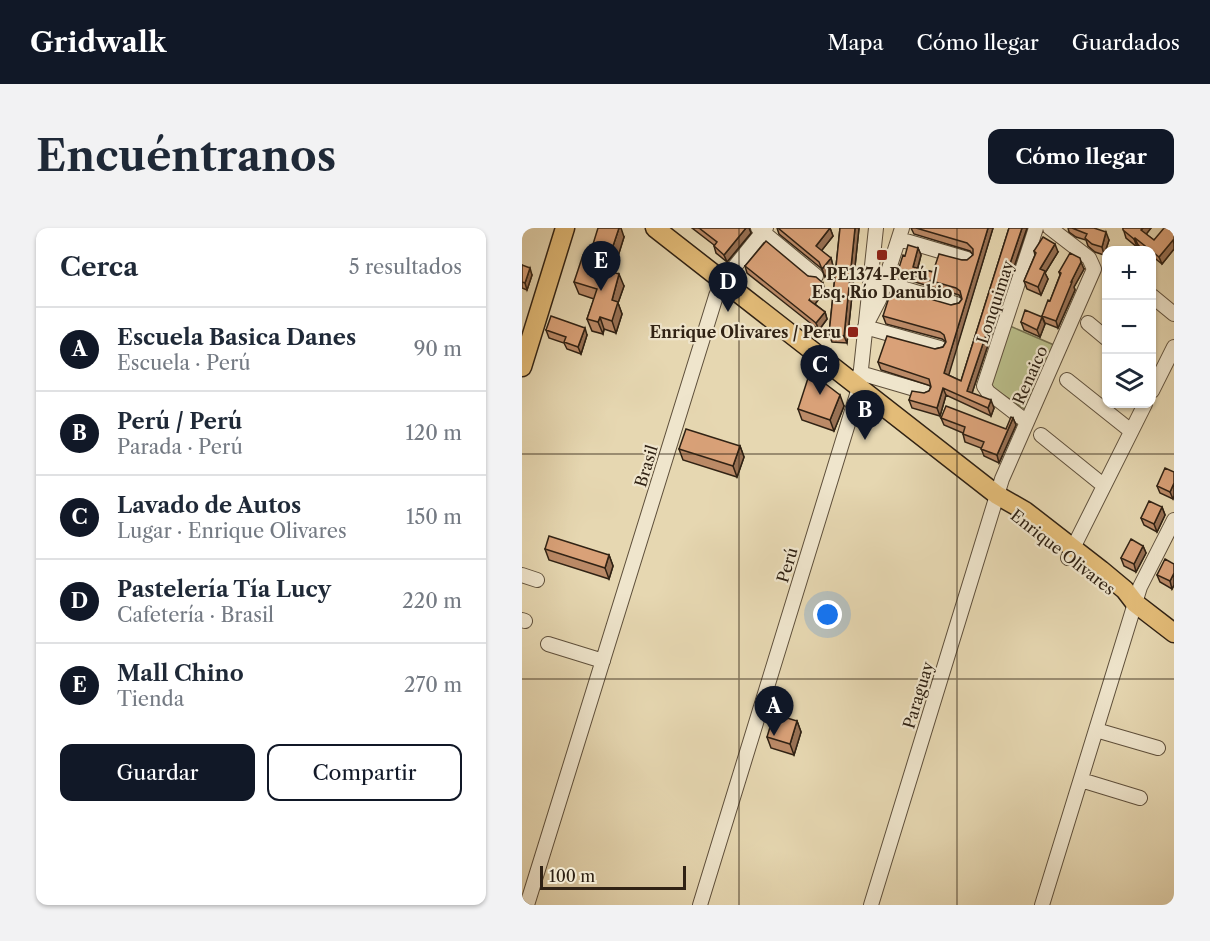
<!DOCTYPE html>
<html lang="es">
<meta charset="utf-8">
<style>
body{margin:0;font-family:"Libre Caslon Text",serif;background:#f2f2f3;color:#1f2937}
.controls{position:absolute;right:18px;top:18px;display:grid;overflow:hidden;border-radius:12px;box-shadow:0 2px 4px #0004}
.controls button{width:54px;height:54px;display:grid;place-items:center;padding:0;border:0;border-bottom:2px solid #e0e1e3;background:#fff;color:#1f2937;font:30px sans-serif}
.scale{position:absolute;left:18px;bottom:15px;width:146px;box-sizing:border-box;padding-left:6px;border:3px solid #302214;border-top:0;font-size:16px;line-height:21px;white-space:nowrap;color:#302214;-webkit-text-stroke:4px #efe5cc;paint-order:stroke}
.you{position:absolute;left:306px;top:387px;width:21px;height:21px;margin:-15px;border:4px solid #fff;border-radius:50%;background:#1a73e8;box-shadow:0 0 0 9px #1a73e833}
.badge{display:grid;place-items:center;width:39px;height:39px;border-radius:50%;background:#111827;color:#fff;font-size:20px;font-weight:700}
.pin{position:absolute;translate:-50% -50px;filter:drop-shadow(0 2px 3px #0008)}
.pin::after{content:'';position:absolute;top:32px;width:21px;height:18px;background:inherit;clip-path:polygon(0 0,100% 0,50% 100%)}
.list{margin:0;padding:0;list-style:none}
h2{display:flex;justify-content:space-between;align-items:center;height:78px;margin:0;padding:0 24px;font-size:26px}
h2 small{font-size:20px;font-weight:400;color:#747a83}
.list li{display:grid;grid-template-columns:39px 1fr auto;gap:18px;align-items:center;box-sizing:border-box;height:84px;padding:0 24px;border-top:2px solid #e0e1e3}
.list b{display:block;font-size:22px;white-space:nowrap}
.list p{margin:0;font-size:20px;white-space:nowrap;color:#747a83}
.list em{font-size:20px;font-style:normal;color:#747a83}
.actions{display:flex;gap:12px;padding:18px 24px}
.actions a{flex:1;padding:14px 0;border:2px solid #111827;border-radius:12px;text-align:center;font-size:21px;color:#111827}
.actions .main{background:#111827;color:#fff}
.icon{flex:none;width:33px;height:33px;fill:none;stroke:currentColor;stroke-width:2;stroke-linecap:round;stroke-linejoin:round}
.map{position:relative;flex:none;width:652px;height:677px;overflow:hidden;border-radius:12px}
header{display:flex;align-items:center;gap:36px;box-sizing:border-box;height:84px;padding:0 30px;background:#111827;color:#fff}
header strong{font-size:28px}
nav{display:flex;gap:33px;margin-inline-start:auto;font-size:21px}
.intro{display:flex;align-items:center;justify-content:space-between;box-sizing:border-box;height:144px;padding:0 36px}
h1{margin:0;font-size:42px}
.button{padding:15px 27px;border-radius:12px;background:#111827;color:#fff;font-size:21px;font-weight:700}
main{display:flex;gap:36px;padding:0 36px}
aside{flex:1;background:#fff;border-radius:12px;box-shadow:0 2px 4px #0004}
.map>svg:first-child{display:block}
</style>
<header>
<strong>Gridwalk</strong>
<nav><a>Mapa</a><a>Cómo llegar</a><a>Guardados</a></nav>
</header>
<div class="intro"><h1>Encuéntranos</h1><a class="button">Cómo llegar</a></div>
<main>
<aside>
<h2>Cerca<small>5 resultados</small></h2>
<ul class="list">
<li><span class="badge">A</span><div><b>Escuela Basica Danes</b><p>Escuela · Perú</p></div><em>90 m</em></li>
<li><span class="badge">B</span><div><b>Perú / Perú</b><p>Parada · Perú</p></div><em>120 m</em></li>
<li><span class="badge">C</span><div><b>Lavado de Autos</b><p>Lugar · Enrique Olivares</p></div><em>150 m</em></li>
<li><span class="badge">D</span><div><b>Pastelería Tía Lucy</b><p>Cafetería · Brasil</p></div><em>220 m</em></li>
<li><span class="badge">E</span><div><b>Mall Chino</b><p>Tienda</p></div><em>270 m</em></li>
</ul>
<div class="actions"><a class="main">Guardar</a><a>Compartir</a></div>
</aside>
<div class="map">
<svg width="652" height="677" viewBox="0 0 652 677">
<rect width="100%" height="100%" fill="#e6d7b1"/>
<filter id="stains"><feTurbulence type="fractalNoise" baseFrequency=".00333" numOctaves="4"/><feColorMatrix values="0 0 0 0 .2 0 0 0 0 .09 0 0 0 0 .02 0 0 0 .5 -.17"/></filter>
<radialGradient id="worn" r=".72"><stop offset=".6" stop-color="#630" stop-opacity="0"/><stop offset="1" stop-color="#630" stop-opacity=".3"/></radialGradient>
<path fill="#b9bd89" stroke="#74704e" stroke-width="1.5" d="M488,98L532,117L504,182L468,158Z"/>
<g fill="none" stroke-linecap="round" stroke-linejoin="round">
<g stroke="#5e4f3b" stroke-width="16">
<path id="minor" d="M236,0L294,48
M380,0L357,72L343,99L418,120
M377,11L445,31
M363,55L434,76
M630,68L652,86
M566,95L584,110
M338,145L403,164
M545,152L609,203
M630,163L652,119
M505,194L466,164L462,158L514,0
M519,207L581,257
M546,330L623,176
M0,347L15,352
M0,392L3,393
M26,416L81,433
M574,502L636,520
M559,552L618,570
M5,677L194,68L201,53L244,0
M178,677L337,160L354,0
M349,677L480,251L572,41L567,30L528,0
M520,677L618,359L652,292"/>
</g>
<g stroke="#302214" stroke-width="21">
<path id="major" d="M133,0L475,267L503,283L579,342L603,362L613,375L652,405
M0,139L43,0"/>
</g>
<use href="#minor" stroke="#efe5cc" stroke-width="14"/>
<use href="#major" stroke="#e3bc78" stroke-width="18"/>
</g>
<path fill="#bb8a67" stroke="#302214" stroke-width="1.5" d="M170,0H227L229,5L205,34L194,25L192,18V17Z
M255,0H308L311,8L299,23L309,30L311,38L303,49L300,41L257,6Z
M318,0H337L325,115L310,114L307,106Z
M389,0H471L426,147L439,153L487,0H505L450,165L472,180L469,188L424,167L418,188L390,180L387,172L407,163L409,158L359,142L356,134L421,119L424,114L420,111L364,96L361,88L429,77L437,75L440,71L437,67L379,50L376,43L383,28L396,20L399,27L396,40L411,44L440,32H445L451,27L448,23L392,6Z
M546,0H572L587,12L582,27L573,24L566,18L564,12L554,9L547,4Z
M601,0H629L624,6L632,12L652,0V21L640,36L630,28V22H622L616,17L615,19L604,10Z
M102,9L91,44L102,58L96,75L100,86L94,105L82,101L81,106L70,103L65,91L72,71L57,66L52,54L67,29Z
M512,23L536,24L523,45L526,51L519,67L505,61L502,53L513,27Z
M0,37L10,47L5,62L0,60Z
M223,38L286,48L303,63L293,76L303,84L305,91L297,102L225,45Z
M562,41L552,59L553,62L536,100L523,95L520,88L528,73L538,47L537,44Z
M520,89L523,96L518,109L502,102L499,94Z
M24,102L65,107L59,126L45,121L42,115L27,110Z
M322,178L312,203L280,192L276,181Z
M419,190L484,201L491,190L494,197L477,235L462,228L459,220L443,214L441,206V205L422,197Z
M218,218L222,229L215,249L161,232L157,221Z
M652,244V268L651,271L638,265L635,258Z
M640,279L643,287L635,304L622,297L619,290Z
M621,318L624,325L614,344L602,338L599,330Z
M23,321L87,327L91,338L87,351L27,332Z
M652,336V357L650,361L638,354L635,347Z
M275,493L279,504L272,527L249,520L245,509Z"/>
<path fill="#987154" stroke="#302214" stroke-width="1.5" d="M97,0H99L102,9L88,54L83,42Z
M224,0H227L229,5L205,34L202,27Z
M308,0L311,8L297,26L294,18Z
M333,0H337L325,115L322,108Z
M466,0H471L425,153L422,145Z
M500,0H505L448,171L445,163Z
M621,0H629L622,9L619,2Z
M584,4L587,12L582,27L580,19Z
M613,10L616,17L615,19L612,11Z
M651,12L652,16V21L640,36L637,29Z
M533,16L536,24L523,45L526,51L519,67L516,59L518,41Z
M396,20L399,27L394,46L391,39Z
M309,30L311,38L303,49L300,41Z
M559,34L562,41L552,59L553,62L536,100L534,93L549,54Z
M8,40L10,47L5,62L3,55Z
M97,46L102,58L96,75L100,86L94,105L90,93V72Z
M301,55L303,63L290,80L287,72Z
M303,84L305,91L297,102L294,95Z
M78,89L82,101L81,106L76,94Z
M520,89L523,96L518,109L515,102Z
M63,100L65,107L59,126L56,119Z
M421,160L424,167L418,188L415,180Z
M318,167L322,178L312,203L308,192Z
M469,172L472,180L469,188L466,180Z
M491,190L494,197L477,235L475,227Z
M218,218L222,229L215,249L211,238Z
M652,255V268L651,271L648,264Z
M640,279L643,287L635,304L632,296Z
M621,318L624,325L614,344L612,336Z
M87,327L91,338L87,351L83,340Z
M652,345V357L650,361L648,353Z
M275,493L279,504L272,527L268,516Z"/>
<path fill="#d9a178" stroke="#302214" stroke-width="1.5" d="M76,0H97L83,42L97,46L90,72L96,74L90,93L78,89L76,94L65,91L75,61L52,54L61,27L67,29Z
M177,0H224L202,27L192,18L195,14Z
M256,0H308L294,18L309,30L300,41L297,34Z
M318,0H333L322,108L307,106Z
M394,0H466L422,145L439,153L487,0H500L445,163L469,172L466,180L421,160L415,180L387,172L390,163L402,165L407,163L409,159L407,151L356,134L365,108L413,121L421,119L424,114L422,107L418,104L361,88L370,60L429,77L437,75L440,71L438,63L434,60L376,43L381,27L383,28L386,17L396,20L391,39L411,44L417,26L440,32H445L451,27V21L445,15Z
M550,0H572L584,4L580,19L570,16L563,10L565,6Z
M601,0H621L619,2L632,12L642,0H652V13L651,12L637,29L613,10L612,11L601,2Z
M521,9L533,16L518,41L523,43L516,59L502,53L514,25L512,23Z
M244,13L286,48L294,49L301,55L287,72L303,84L294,95L223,38Z
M548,25L558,30L559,34L549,54H550L534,93L520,88L526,72L528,73L539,45L537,44Z
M0,37L8,40L3,55L0,54Z
M503,82L520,89L515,102L499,94Z
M29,88L63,100L56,119L42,114L44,109L24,102Z
M288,144L318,167L308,192L276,181Z
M424,178L484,201L489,189L491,190L475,227L459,221L462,214L441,206L443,199L419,190Z
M164,201L218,218L211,238L157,221Z
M643,240L652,244V255L648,264L635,258Z
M627,273L640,279L632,296L619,290Z
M27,308L87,327L83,340L23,321Z
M609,311L621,318L612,336L599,330Z
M643,331L652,336V345L648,353L635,347Z
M252,486L275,493L268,516L245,509Z"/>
<path fill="none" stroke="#302214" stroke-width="1.5" stroke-opacity="0.55" d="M217,0V677M435,0V677M0,226H652M0,451H652"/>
<g fill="#8f2418" stroke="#efe5cc" stroke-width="2">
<rect x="354" y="21" width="12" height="12" rx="3"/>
<rect x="325" y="98" width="12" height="12" rx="3"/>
</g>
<g text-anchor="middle" stroke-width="4.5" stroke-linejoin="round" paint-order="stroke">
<g font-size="16" font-weight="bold" fill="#302214" stroke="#efe5cc">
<text x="360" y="52">PE1374-Perú /<tspan x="360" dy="18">Esq. Río Danubio</tspan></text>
<text x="319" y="110" text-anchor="end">Enrique Olivares / Peru</text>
</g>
<g font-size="16" fill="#302214" stroke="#efe5cc">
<text transform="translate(473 74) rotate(-72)" y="6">Lonquimay</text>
<text transform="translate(508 147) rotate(-66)" y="6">Renaico</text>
<text transform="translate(124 238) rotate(-73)" y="6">Brasil</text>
<text transform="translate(541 324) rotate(38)" y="6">Enrique Olivares</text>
<text transform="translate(265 337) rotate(-73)" y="6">Perú</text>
<text transform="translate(396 467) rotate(-73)" y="6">Paraguay</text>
</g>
</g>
<rect width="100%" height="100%" filter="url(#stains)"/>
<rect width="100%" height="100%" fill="url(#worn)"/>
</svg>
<div class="controls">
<button>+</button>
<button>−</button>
<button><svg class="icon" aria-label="layers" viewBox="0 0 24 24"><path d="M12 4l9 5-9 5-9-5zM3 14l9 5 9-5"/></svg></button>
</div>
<div class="scale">100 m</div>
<div class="you"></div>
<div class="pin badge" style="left:252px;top:508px">A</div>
<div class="pin badge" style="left:343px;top:212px">B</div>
<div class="pin badge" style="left:298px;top:167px">C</div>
<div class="pin badge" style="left:206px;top:84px">D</div>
<div class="pin badge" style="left:79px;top:63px">E</div>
</div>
</main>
